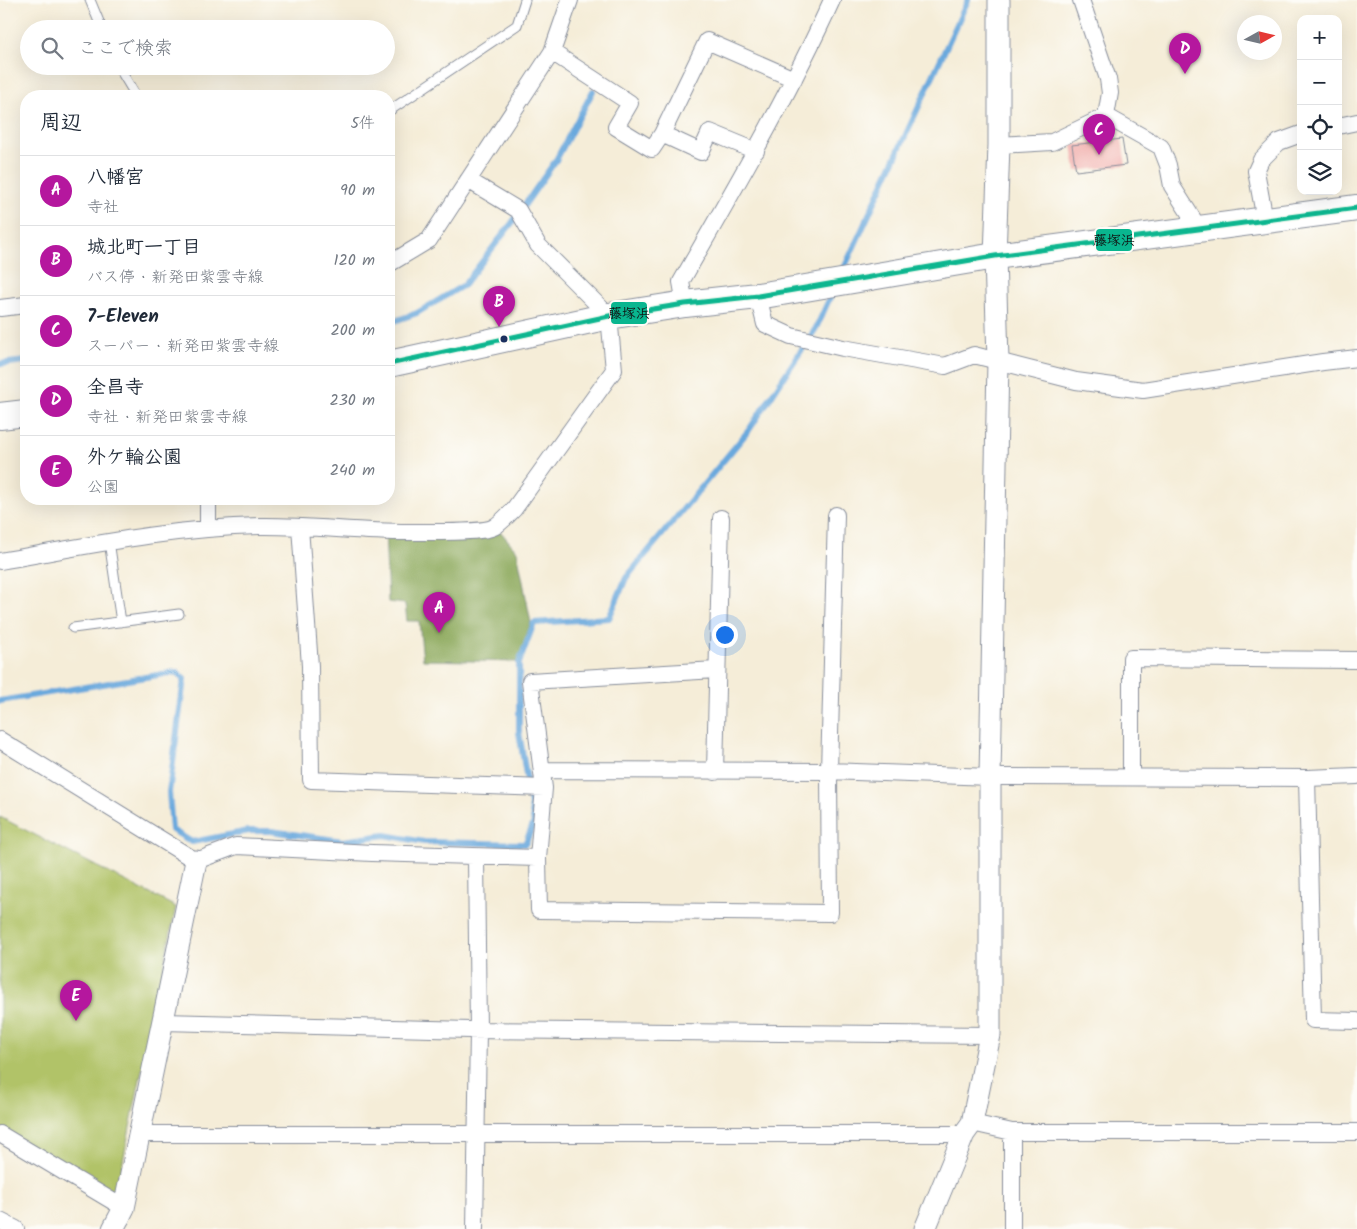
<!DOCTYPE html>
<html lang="ja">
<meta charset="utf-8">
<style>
body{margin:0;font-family:Kalam,"Klee One",sans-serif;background:#f2f2f3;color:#1f2937}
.controls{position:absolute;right:15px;top:15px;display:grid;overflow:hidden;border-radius:10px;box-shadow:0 5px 20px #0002}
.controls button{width:45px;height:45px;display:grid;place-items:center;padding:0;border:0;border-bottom:1px solid #e0e1e3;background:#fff;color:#1f2937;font:25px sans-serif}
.compass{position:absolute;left:1237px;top:15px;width:45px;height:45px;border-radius:50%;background:#fff;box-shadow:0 5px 20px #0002;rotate:82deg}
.you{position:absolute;left:724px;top:634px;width:18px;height:18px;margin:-12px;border:4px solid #fff;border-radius:50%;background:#1a73e8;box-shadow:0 0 0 8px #1a73e833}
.badge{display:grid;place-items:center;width:32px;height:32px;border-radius:50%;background:#b5179e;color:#fff;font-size:16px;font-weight:700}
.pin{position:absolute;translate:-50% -41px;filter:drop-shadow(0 1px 2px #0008)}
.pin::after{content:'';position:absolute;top:26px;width:18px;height:15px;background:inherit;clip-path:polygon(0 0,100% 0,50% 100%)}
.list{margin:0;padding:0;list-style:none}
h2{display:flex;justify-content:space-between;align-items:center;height:65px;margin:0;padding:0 20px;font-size:21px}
h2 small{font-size:16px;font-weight:400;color:#747a83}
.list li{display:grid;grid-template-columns:32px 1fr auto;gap:15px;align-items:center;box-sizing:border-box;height:70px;padding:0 20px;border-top:1px solid #e0e1e3}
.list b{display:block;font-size:19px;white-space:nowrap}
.list p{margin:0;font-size:16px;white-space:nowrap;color:#747a83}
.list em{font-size:16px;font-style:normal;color:#747a83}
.icon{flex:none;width:28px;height:28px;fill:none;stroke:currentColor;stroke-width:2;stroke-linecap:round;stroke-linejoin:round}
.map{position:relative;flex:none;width:1357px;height:1229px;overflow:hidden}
.search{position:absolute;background:#fff;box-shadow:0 5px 20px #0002;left:20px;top:20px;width:375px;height:55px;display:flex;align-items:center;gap:12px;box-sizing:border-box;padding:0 18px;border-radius:28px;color:#747a83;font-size:19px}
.panel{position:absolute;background:#fff;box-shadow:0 5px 20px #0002;left:20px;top:90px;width:375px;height:415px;border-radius:20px}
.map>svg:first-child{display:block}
</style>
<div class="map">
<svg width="1357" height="1229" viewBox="0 0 1357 1229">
<rect width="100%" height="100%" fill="#fdfcf7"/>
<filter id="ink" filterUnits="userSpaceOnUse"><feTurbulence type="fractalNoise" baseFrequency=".02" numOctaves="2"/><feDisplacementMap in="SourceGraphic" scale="10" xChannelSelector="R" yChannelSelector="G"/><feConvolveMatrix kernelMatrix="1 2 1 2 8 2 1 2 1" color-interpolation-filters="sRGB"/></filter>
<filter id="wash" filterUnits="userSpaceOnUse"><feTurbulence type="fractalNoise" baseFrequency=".0096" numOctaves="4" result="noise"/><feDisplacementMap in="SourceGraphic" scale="20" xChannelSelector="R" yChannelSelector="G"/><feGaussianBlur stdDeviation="1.12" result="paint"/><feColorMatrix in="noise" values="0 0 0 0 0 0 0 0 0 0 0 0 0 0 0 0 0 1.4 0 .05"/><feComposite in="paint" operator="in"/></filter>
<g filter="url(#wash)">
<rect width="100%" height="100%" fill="#f5edd8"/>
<path fill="#b1c367" stroke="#667962" d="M0,817L176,907L115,1199L0,1135Z"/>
<path fill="#8ca95c" stroke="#546c5d" d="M385,531H500L517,551L531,623L518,662L423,660L419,621H407L405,604L388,602Z"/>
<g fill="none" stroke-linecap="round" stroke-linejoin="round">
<path stroke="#6aa9dd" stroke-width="6" d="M841,275L968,0
M389,323L417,313L464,285L512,223L556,160L593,91
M0,364L26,361
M0,701L176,672L184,679L169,792L172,830L192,842L249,831H271L343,841L385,835L424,842L525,844L534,823L519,732V663L534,623L609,618L626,578L749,430L816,328L833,291"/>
</g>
<g id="blocks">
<path fill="#ee9998" d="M1122,139L1126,165L1076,171L1072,145Z"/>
</g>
</g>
<g filter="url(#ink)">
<use href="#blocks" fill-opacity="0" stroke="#888e9b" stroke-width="1"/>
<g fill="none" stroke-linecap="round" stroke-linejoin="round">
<g stroke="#888e9b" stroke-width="11">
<path id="service" d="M90,0L102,29
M118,66L136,96
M389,111L517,25L525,0
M109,541L121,622
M73,628L179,614"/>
</g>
<g stroke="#888e9b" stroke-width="18">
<path id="minor" d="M552,52L630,103L616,127L652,149L662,134L701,152L710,132L756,151
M1106,116L1161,147L1168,165L1172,186L1200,230
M1338,126L1357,122
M662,134L707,41L794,79
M999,145L1052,142L1106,116L1110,93L1108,79L1081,0
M1265,220L1256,171L1261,160L1279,142L1301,134
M389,264L429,240L552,52L570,0
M758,296L765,324L791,336L843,348L945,366L974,355L1076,381L1143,390L1323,362L1357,358
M685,304L681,282C734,189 788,97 832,0
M0,308L26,305
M300,527L310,666L311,780L544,788
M208,529V499
M0,561C86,546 172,528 259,526C311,525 363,533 415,532C430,532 484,533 494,527C501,523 508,515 514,509L614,370L609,316L538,245L518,210L468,180
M716,670L530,681L544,788L538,858L539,910L830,913L829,771L836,515
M0,740L196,861L236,846L372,853L538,858
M542,770L829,771L990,777L1307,778L1357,776
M715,772L721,518
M1131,776V658L1357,660
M1307,778L1313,1020L1357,1021
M163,1022L470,1030L990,1035
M972,1123L1012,1132V1229
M1012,1132H1357
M0,1134L124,1208L122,1218
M139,1134H964
M0,1221L16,1229
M475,1229L478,1030L476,857"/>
</g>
<g stroke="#888e9b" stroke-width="23">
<path id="tertiary" d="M113,1229L124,1208L196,861
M925,1229L964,1134L972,1123L990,1035V777L998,361L995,256L999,145V0"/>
</g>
<g stroke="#888e9b" stroke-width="28">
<path id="primary" d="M389,364L609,316L685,304L758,296L995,256L1357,208
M0,416L26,413"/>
</g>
<use href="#service" stroke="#fff" stroke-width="9"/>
<use href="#minor" stroke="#fff" stroke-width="16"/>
<use href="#tertiary" stroke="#fff" stroke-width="21"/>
<use href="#primary" stroke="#fff" stroke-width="26"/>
<g stroke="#fdfcf7" stroke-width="9">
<path id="bus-1" d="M389,364L609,316L685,304L758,296L995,256L1357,208"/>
</g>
<use href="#bus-1" stroke="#09b68f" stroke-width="5"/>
</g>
</g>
<circle fill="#1b2f5e" stroke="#fdfcf7" stroke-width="2" cx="504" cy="339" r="4.5"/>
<g stroke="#fdfcf7" stroke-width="2">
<rect x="1095" y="228" width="38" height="24" rx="5" fill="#09b68f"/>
<rect x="610" y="301" width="38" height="24" rx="5" fill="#09b68f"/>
</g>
<g font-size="14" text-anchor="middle" font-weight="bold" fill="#111">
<text x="1114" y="245">藤塚浜</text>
<text x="629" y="318">藤塚浜</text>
</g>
</svg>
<div class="controls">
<button>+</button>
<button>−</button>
<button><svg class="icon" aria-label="locate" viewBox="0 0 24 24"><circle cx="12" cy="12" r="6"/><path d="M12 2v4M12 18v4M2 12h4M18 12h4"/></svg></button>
<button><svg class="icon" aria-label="layers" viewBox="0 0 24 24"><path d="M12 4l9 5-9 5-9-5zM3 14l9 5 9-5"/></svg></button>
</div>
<svg class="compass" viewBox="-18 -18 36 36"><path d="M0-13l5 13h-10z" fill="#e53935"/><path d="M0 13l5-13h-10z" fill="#747a83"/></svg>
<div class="you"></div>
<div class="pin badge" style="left:439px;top:633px">A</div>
<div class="pin badge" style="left:499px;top:327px">B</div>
<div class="pin badge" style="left:1099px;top:155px">C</div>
<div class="pin badge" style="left:1185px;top:74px">D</div>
<div class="pin badge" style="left:76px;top:1021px">E</div>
<div class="search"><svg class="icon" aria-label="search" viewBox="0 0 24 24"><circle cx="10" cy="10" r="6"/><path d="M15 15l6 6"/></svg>ここで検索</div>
<section class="panel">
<h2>周辺<small>5件</small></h2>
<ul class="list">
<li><span class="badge">A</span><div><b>八幡宮</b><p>寺社</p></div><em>90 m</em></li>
<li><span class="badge">B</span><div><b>城北町一丁目</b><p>バス停 · 新発田紫雲寺線</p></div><em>120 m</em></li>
<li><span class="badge">C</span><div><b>7-Eleven</b><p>スーパー · 新発田紫雲寺線</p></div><em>200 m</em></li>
<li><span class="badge">D</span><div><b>全昌寺</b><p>寺社 · 新発田紫雲寺線</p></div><em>230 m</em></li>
<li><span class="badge">E</span><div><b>外ケ輪公園</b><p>公園</p></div><em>240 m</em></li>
</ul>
</section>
</div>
